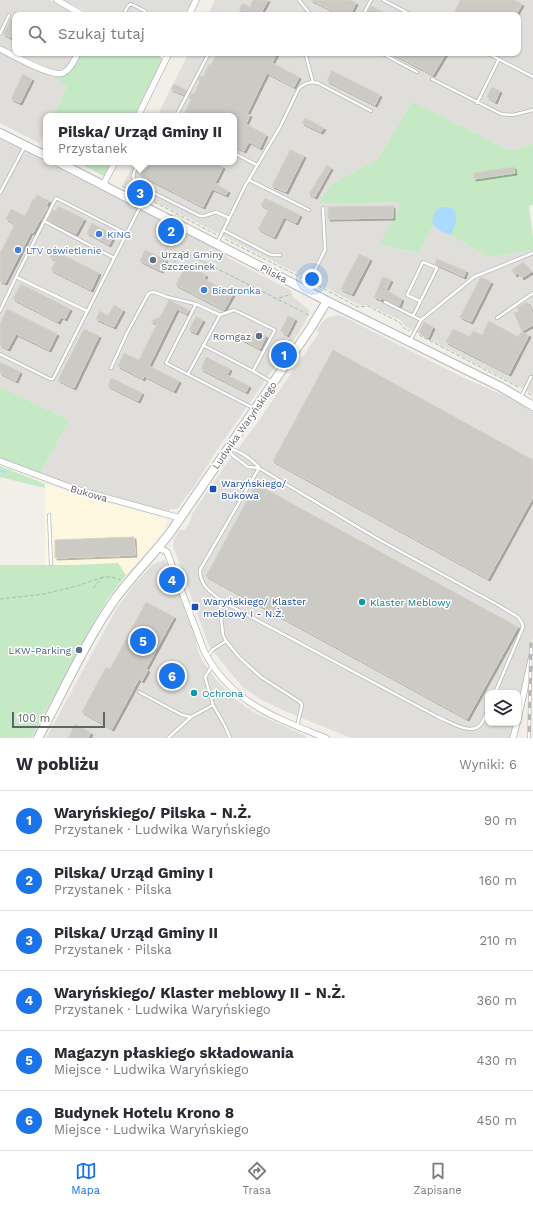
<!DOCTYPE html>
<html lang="pl">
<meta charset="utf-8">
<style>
body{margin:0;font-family:"Work Sans",sans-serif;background:#f2f2f3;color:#2b2b33}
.controls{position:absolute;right:12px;bottom:12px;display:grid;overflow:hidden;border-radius:8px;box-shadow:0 1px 3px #0004}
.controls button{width:36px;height:36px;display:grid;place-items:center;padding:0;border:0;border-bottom:1px solid #e1e1e2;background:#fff;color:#2b2b33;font:20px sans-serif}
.scale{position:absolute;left:12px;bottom:10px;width:93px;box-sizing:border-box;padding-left:4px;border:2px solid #5f6368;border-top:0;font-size:11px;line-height:14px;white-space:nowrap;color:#5f6368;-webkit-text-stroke:3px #fff;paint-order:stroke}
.you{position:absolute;left:312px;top:279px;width:14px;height:14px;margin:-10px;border:3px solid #fff;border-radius:50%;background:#1a73e8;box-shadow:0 0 0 6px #1a73e833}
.badge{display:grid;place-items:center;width:26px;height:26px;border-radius:50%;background:#1a73e8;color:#fff;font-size:13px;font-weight:700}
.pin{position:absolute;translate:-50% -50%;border:2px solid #fff;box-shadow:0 1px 4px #0006}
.popup{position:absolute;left:43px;top:113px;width:194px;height:52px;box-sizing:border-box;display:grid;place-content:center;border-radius:8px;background:#fff;filter:drop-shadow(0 1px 3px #0005);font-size:13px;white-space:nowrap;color:#7c7c81}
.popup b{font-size:15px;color:#2b2b33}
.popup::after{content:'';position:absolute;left:50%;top:100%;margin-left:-8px;border:8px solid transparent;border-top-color:#fff}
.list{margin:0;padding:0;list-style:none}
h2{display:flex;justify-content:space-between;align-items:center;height:52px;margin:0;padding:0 16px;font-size:17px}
h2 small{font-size:13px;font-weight:400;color:#7c7c81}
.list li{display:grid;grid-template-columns:26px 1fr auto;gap:12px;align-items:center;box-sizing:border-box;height:60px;padding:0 16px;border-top:1px solid #e1e1e2}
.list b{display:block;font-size:15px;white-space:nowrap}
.list p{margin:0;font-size:13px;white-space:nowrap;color:#7c7c81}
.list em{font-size:13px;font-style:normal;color:#7c7c81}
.icon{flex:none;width:22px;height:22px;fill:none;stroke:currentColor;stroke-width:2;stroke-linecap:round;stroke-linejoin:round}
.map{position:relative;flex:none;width:533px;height:738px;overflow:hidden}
.search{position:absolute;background:#fff;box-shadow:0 1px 3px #0004;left:12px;right:12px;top:12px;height:44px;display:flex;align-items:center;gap:10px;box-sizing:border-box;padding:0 14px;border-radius:8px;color:#7c7c81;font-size:15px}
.sheet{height:412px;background:#fff}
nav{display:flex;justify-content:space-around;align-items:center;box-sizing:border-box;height:56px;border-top:1px solid #e1e1e2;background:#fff;font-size:11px;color:#7c7c81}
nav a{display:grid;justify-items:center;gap:2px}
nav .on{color:#1a73e8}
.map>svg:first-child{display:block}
</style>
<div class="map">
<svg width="533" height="738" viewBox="0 0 533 738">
<defs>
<filter id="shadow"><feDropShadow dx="2" dy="2" stdDeviation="0" flood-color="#0004"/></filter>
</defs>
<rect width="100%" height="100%" fill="#f1efe8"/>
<path fill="#fef7e0" d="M45,484L74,493L167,519L165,529L151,547L126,575L118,563L75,565H45Z"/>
<path fill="#e0deda" d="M0,0H50L78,15H15V53L0,46Z
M64,0H193L185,15H88L82,9Z
M215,0H533V144L511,151L412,101L378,159L331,184L318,204L402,202L381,244L417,253L433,225L440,231L450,235L489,257L533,250V394L406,327L400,320L368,305H359L123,185L135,162H234V116H157L189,53H518V15H208Z
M0,53L53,77L67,86L53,116H46V129L39,143L0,123Z
M15,53H74L66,67L57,71L48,68Z
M0,139L214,247L230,259L292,291L290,294L309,310V314L299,333L289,346L217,450L195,485L177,509H170L169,511L95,492L40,474L69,420L0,387Z
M337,315L344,317L462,377L508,397L533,412V636L518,707V693H488V723H514L510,738H351L285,711L260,699L243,687L234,677L210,647L207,641L173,545L174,539L180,530H185L191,520L192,514L224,467L255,426L319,333L316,331L322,322L329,317Z
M164,560L168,565L183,603L195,636L198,651L202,660L217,681L234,698L253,712L306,736L305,738H46L117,608L134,585L152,565Z"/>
<path fill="#c5e8c5" d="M81,53H149L162,60L134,116H53L67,86L53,77C69,78 75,66 81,53Z
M412,101L511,151L533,144V205L529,206L533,238V250L489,257L450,235L451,233L454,210L451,208L443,207L432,222L433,225L418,253L380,244L402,202L318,204L331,184L378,159Z
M77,162H111L104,176Z
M0,387L69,420L40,474L0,458Z
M0,466L45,484V488L0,477Z
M118,563L126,575L108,598L98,615L31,738H0V565H75Z"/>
<path fill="#aadaff" d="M443,207C446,207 450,207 453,209C460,215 454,229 450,235L440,231L433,225L432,222L436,210Z"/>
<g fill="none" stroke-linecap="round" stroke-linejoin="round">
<path stroke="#aadaff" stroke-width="2" d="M0,471L5,472"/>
</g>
<path fill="#cccac5" stroke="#d6d1c6" filter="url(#shadow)" d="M253,0H268L260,15H251L239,9L243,3L250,7Z
M311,0H350L356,3L350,15H341Z
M460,0H513L522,4L516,15H453Z
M371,6L389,15H370L367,13Z
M15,11V29L11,38L3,34Z
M217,53H277L272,63L299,77L294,87L267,73L247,114L250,115L246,124L266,135L260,148L249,142L244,151L234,146V116H186L187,113L185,112L191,99L189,98L191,93L194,94L200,81L198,80L200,76L203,77L209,64L211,65Z
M391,53H446L433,75Z
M332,71L380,95L375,105L327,81Z
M23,74L32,79L20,103L11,99Z
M174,84L186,90L184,95L171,89Z
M492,87L500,91L495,102L487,97Z
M305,118L324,128L321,132L302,123Z
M290,150L304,156L286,192L272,186Z
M146,162H214L223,167L215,183L218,184L217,185L228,191L226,195L212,189L203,207L140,175Z
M327,165L331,168L315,197L309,194Z
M514,167L515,173L474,179V173Z
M37,195L49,201L46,206L48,207L41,220H40L33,233L31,232L5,283L0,281V253L15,224L6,219L11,209L25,216L33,199L35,200Z
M265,198L300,215L296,223L284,217L274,237L258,229L269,209L261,205Z
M58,206L84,219L76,234L48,220L53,210L56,211Z
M393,206V218L328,219V207Z
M92,223L114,235L109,245L87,233Z
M53,250L99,273L91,290L51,270L56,260L50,257Z
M145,250L166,260L161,271L140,261Z
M359,254L370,259L352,294L341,289Z
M437,259L466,271L464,277L435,264Z
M523,262L531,272L522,278L518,273L515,275L512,270Z
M186,265L206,275L204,279L233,294L224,310L176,285Z
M383,277L391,280L386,290L402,299L399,306L386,300L382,298L381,300L374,297Z
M481,277L491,282L471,322L460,317Z
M21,284L70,309L65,319L61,317L58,322L13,299Z
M169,300L189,310L187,314L177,309L149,366L179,381L174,391L144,376L143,379L118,366L124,353L139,360L157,324L151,321L160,317Z
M527,302L533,314V325L522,331L514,313L519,311L517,307Z
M114,305L123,310L114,327L96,319L100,311L108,316Z
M7,309L57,334L49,350L16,334L8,349L0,345V324Z
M288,316L295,319L287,335L282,332L281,330Z
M196,317L203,320L196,333L189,330Z
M489,321L518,337L521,332L529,335L509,374L446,342L453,329L470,337L473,331L482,335Z
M424,322L433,327L428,338L419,332Z
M84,329L99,336L74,388L58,380Z
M256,330L266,336L260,349L239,338L242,333L252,338Z
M333,350L533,460V497L488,579L273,461Z
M206,357L230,369L227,375L249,386L246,392L201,369Z
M0,362L20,372L16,381L0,373Z
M111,378L142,393L138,401L108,386Z
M256,484L518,627L467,719L206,576Z
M134,537L135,555L55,558V540Z
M146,602L174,617L146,669L148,670L142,681L139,679L112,729L82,712L106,667L110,669Z
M171,667L183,674L180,684L170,678L169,680L157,674L160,669L168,673Z
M75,724L91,733L88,738H68Z"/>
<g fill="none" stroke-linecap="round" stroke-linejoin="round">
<g stroke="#b5b8bc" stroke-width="4">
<path id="lane" d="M299,0L311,15
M383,0L412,15
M123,15L128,6L131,4L145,11L146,15
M363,15L371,0
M0,34L9,15
M155,53L166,59
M304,53L306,56L313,82
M381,53L417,72
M487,53L533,77
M432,79L501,114L513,115L533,110
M477,103L499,59
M176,116L209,53
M234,153L257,165
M139,162C135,170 129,178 138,185L200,216H204L216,212L229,218
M249,180L309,210
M0,193L24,148
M44,221L114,258
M223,230L271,255H280
M217,243L245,186L280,127L299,88C305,83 311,81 318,83L371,111
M16,277L87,311
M306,288L325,250L323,208
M385,302L421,320
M196,304L166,363L255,409
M0,311L16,277L56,198L127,234
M413,316L437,268L423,262L407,295L420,301
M497,318L533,293
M410,341L421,320L474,277L533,253
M203,345L253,371L272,382
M0,354L50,379H53L140,207
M111,368L127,333L147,296L149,293L154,292L167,297L196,304L220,315L234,310L275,330L253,371
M188,374L220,315
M521,397L531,377
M230,449C241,451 251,459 259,467
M229,450L232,455L248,467L259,468
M49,515L51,564
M219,599L223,635L226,641L240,658L261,677L300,702L302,705L297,726
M208,656L212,650L226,641
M139,692L182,715L191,717L213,705L205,677L212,666
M213,705L225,726L230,738
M488,709C486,714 484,722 479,726C470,735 448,721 438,717L227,604C215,596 199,586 200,570L259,468L378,539L498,605L518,617L522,623L523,627L495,693
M168,738L191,717"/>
</g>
<g stroke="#b5b8bc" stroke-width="7">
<path id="street" d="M57,0L83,15
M189,15L196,0
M0,49C13,55 52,78 63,73C71,69 74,60 78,53
M138,116L169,53
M103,185L115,162
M0,461L75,489L180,518
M159,548L167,552L204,651C231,703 276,718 326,738
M518,719L533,651
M513,738L517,723"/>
</g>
<g stroke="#b6babf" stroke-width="10">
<path id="secondary" d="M0,133L46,156
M58,162L327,301L501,387L533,406
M38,738C63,692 85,642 115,599C132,576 152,556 170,533L310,329L327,301"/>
</g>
<path stroke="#9cc7a9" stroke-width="1" stroke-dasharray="4 2" stroke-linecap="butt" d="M122,186L130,189L217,235
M225,239L306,280
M182,251L309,315
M164,255L176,262
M162,258L171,240
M313,283L358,307L368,306L399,322L405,329L410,331
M279,298L292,294
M419,335L520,388
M528,393L533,396
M93,588L103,577H112L121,580
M0,599L44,594L77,586L103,577"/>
<use href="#lane" stroke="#fff" stroke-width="2.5"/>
<use href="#street" stroke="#fff" stroke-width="5.5"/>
<use href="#secondary" stroke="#fff" stroke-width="8"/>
<g stroke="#b6b7b8" stroke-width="3.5">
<path id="rail" d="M529,738L531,644"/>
</g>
<use href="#rail" stroke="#fff" stroke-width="2" stroke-dasharray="6" stroke-linecap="butt"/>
</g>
<g fill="#3f7fe0" stroke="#fff" stroke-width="1.5">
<circle cx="99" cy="234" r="4"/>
<circle cx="18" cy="250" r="4"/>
<circle cx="204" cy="290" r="4"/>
</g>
<g fill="#5c6f8a" stroke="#fff" stroke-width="1.5">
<circle cx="153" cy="260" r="4"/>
<circle cx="259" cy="336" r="4"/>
<circle cx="79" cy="650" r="4"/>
</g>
<g fill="#1a4fb4" stroke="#fff" stroke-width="1.5">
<rect x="209" y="485" width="8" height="8" rx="2"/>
<rect x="191" y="603" width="8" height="8" rx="2"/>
</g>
<g fill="#0f9aa8" stroke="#fff" stroke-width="1.5">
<circle cx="362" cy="602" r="4"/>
<circle cx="194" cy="693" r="4"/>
</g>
<g text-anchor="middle" stroke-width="3" stroke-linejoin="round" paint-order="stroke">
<g font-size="10" fill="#366cbe" stroke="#fff" text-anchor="start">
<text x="107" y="238">KING</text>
<text x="26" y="254">LTV oświetlenie</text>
<text x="212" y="294">Biedronka</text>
</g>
<g font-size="10" fill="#4e5e75" stroke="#fff" text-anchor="end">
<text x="161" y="258" text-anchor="start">Urząd Gminy<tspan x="161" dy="12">Szczecinek</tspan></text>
<text x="251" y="340">Romgaz</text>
<text x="71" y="654">LKW-Parking</text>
</g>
<g font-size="10" fill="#5f6368" stroke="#fff">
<text transform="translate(274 273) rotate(28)" y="4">Pilska</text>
<text transform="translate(244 425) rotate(-55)" y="4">Ludwika Waryńskiego</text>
<text transform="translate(89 493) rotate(16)" y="4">Bukowa</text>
</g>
<g font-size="10" fill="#164399" stroke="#fff" text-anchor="start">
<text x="221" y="487">Waryńskiego/<tspan x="221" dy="12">Bukowa</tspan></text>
<text x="203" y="605">Waryńskiego/ Klaster<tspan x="203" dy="12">meblowy I - N.Ż.</tspan></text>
</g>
<g font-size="10" fill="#0d838f" stroke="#fff" text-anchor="start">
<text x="370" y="606">Klaster Meblowy</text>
<text x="202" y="697">Ochrona</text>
</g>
</g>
</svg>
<div class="controls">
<button><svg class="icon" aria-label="layers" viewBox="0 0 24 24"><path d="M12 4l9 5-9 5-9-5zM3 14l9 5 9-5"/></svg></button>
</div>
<div class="scale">100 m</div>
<div class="you"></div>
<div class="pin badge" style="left:284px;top:355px">1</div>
<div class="pin badge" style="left:171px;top:231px">2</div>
<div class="pin badge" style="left:140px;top:193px">3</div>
<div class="popup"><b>Pilska/ Urząd Gminy II</b>Przystanek</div>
<div class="pin badge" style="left:172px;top:580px">4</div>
<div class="pin badge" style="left:143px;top:641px">5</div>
<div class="pin badge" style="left:172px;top:676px">6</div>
<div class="search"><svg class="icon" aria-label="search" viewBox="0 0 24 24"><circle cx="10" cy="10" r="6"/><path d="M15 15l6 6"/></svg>Szukaj tutaj</div>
</div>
<section class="sheet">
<h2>W pobliżu<small>Wyniki: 6</small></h2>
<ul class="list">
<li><span class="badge">1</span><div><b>Waryńskiego/ Pilska - N.Ż.</b><p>Przystanek · Ludwika Waryńskiego</p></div><em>90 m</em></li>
<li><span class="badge">2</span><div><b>Pilska/ Urząd Gminy I</b><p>Przystanek · Pilska</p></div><em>160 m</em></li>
<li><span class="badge">3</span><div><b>Pilska/ Urząd Gminy II</b><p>Przystanek · Pilska</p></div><em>210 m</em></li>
<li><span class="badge">4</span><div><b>Waryńskiego/ Klaster meblowy II - N.Ż.</b><p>Przystanek · Ludwika Waryńskiego</p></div><em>360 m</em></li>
<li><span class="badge">5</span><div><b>Magazyn płaskiego składowania</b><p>Miejsce · Ludwika Waryńskiego</p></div><em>430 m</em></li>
<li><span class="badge">6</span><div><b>Budynek Hotelu Krono 8</b><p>Miejsce · Ludwika Waryńskiego</p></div><em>450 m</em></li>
</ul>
</section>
<nav>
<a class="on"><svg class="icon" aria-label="map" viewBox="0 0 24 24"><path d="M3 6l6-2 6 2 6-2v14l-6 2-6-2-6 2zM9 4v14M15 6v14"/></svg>Mapa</a>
<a><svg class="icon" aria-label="directions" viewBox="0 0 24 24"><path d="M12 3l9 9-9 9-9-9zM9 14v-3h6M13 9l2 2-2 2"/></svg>Trasa</a>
<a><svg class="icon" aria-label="saved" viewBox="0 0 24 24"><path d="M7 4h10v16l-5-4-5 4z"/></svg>Zapisane</a>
</nav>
